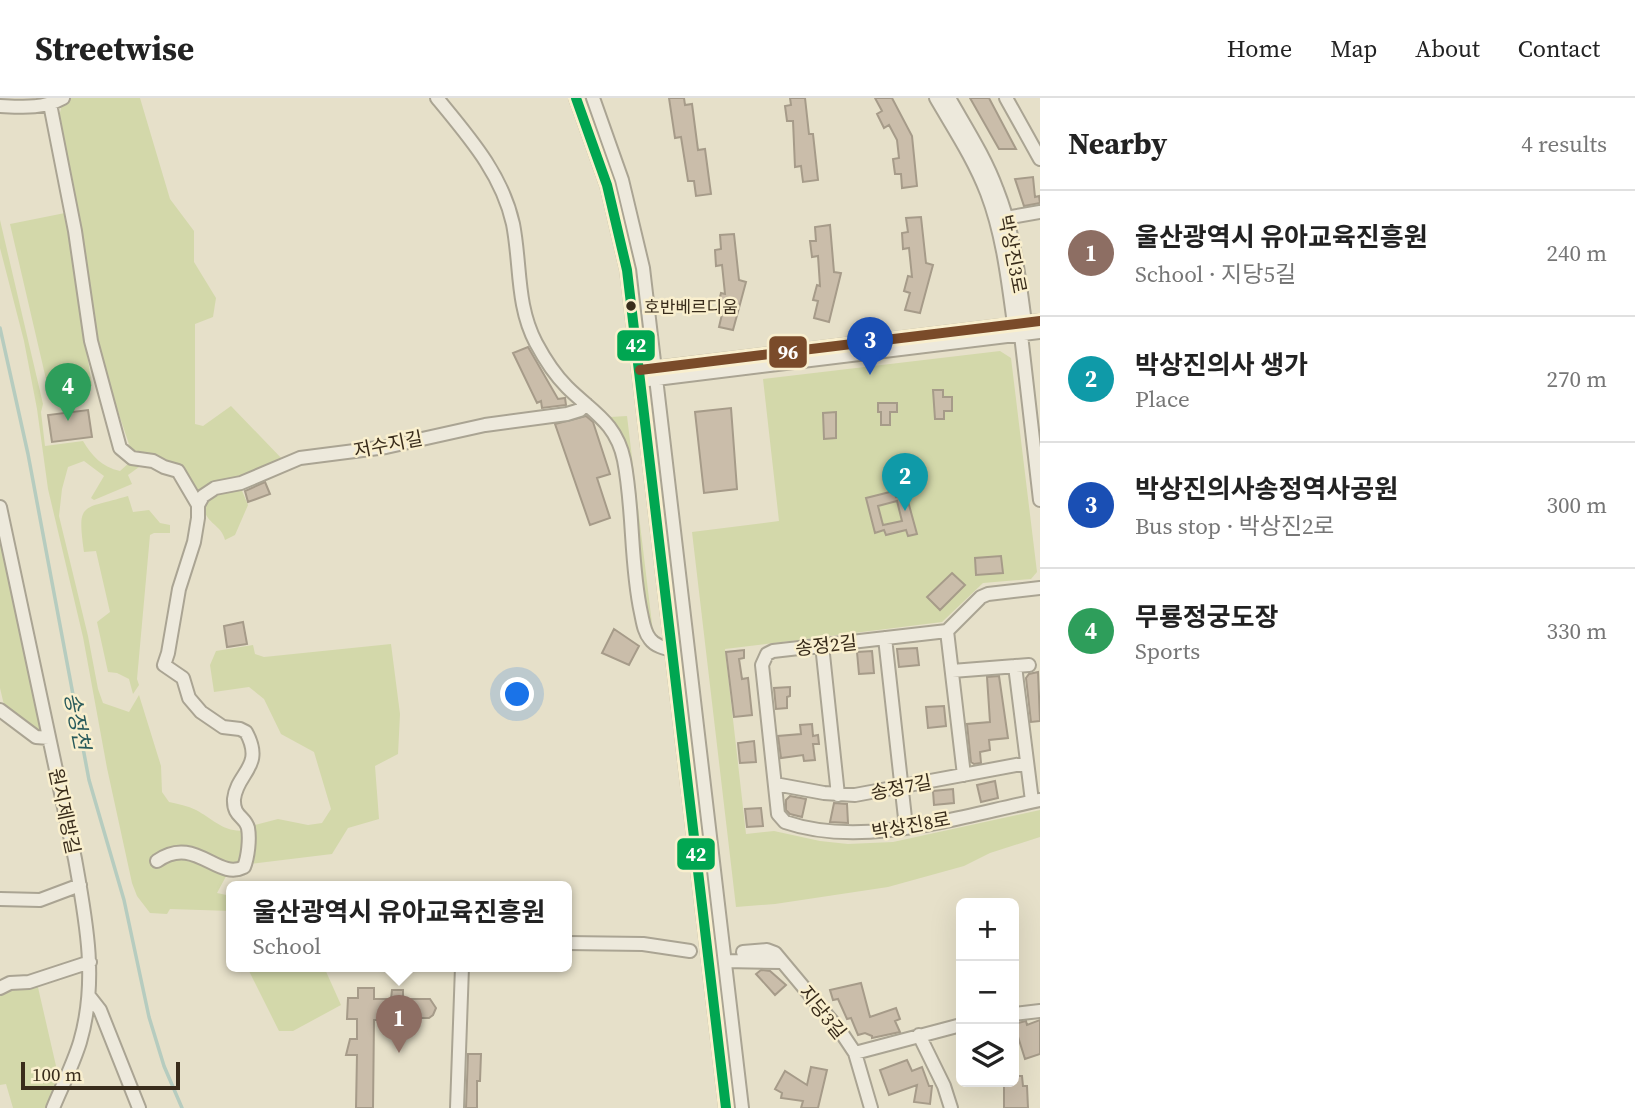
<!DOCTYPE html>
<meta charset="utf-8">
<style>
body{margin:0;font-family:"Source Serif 4","Noto Sans KR",serif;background:#f2f2f2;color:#222}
.controls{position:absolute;right:21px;bottom:21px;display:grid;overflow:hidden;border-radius:10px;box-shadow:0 7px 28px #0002}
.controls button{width:63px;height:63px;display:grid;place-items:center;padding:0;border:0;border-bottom:2px solid #e0e0e0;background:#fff;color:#222;font:35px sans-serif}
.scale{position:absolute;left:21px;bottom:18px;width:159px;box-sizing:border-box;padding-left:7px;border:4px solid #392c1b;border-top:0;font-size:19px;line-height:24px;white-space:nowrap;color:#392c1b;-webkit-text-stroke:5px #f9efce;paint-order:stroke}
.you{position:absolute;left:518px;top:597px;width:24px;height:24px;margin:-18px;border:5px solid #fff;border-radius:50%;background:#1a73e8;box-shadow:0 0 0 10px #1a73e833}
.badge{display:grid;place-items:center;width:46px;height:46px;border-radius:50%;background:#d93025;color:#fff;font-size:23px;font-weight:700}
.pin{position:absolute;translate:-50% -58px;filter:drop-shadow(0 2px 4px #0008)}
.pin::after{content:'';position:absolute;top:37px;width:24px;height:21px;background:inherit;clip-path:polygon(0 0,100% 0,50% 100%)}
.popup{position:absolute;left:226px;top:783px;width:346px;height:91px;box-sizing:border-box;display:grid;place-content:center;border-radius:10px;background:#fff;filter:drop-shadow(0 2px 5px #0005);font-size:23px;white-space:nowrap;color:#767676}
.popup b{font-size:26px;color:#222}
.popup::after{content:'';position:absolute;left:50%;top:100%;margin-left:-14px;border:14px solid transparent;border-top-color:#fff}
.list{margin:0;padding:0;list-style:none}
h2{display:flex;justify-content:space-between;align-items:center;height:91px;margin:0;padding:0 28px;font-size:30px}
h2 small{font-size:23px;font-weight:400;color:#767676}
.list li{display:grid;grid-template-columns:46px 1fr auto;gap:21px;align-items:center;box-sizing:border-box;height:126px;padding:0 28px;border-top:2px solid #e0e0e0}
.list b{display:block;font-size:26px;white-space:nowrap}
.list p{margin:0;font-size:23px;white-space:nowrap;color:#767676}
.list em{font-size:23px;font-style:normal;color:#767676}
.icon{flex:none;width:38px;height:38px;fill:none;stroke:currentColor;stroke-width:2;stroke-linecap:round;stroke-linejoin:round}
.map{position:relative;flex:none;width:1040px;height:1010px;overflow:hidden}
header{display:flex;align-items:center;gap:42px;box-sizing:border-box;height:98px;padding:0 35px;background:#fff;border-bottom:2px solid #e0e0e0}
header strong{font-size:33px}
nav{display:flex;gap:38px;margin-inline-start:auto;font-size:24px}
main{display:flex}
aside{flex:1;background:#fff}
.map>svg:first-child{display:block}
</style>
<header>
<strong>Streetwise</strong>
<nav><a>Home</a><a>Map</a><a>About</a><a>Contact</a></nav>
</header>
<main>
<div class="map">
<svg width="1040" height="1010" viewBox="0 0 1040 1010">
<rect width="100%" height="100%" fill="#e6e0c9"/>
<path fill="#d3d8aa" d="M70,0H140L170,101L194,133V164L216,200L213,219L195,226V326L203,328L231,308L284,363L198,400L183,375L131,352L108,284L96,240L58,23L62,6Z
M65,115L92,288L49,294L10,126Z
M0,122L43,306L41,314L45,348L83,343C92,358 102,369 120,373L130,364L139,366V369L128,377L132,386L94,402L91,400L104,378L84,363L68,369L62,391L59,418L88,538L98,591L103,605L129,614L139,597L161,668L162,694L169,704C178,706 188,708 196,712C213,721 225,736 247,732L243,764L231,769L217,795L231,798V813L170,811L167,816L150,815L137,798L132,785L107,670L83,539L48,391L37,311L24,243L0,150Z
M1000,253L1011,260L1037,474L1031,481L983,485L942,524L725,551L746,736L774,733L820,743L848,746L893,744L1040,712V739L990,755L964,768L888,789L775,806L736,809L692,434L779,423L763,281Z
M627,318L653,534L645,516L623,342L610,319Z
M240,388L248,407L235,437L225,442C221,424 200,426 204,399Z
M128,398L133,414L149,412L160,425L170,427V435H154L150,437L137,581L139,587L133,596L129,581L117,575L108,574L97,524L110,514L96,453L84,454C77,403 81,412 128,398Z
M0,442L41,634L39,635L12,617L4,607L0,590Z
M391,546L400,616L398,656L375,668L379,721L348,730L332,756L249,766L251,728L278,721L308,727L322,725L331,711L314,654L281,636L264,601L249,589L214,594L210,567L216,553L253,547L255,556L264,559Z
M247,869H324L341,907L293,933H279Z
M37,885L59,981L47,1010H13L6,986L0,987V892Z"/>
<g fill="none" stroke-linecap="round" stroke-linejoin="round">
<path stroke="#b6ccbf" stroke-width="3.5" d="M0,230L28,356L89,682L124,802L149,919L164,968L182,1010"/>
</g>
<path fill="#cabdaa" stroke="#a69b89" stroke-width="2" fill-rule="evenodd" d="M669,0H684L685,7L692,6L698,52L705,51L711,96L696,98L694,83H688L681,39L675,40Z
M790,0H805L809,36H813L818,82L803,84L801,68L795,69L793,23H787L785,8L791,7Z
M875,0H892L912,38L917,88L902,90L901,76H895L893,61L899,60L897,42L889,27L884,30L877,16L882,13Z
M970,0H989L1016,51H999Z
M1033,79L1035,99L1039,98L1040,105L1024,108L1015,81Z
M921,119L926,165L933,167L920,215L905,212L910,195L904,193L908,178L912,179L909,150L903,151L902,135L908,134L906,120Z
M830,127L834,174L841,175L829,224L814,220L818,203L813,202L817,187L820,188L818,158L812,159L810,143H816L815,129Z
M734,136L739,182L746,184L733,232L719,229L723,212L717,211L721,195L725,196L722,167L716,168L715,152L721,151L720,137Z
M528,249L558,301L565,300L566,307L542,310L541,303L537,305L513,255Z
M933,292H943V299H952V313H944V321H935Z
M878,305H897V314H890V327H881V314H878Z
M731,310L737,391L704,395L695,314Z
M88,312L92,339L52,344L48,317Z
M836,314V340L824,341L823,315Z
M586,318L593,324L610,376L597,380L610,420L590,427L555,326Z
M265,384L270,396L248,404L245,393Z
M894,393L896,399L906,396L917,436L908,438L906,432L886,437L884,432L875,435L866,400ZM897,403L902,423L883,427L878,408Z
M1001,458L1003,475L976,477L975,460Z
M952,475L965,487L940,512L927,499Z
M243,524L247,546L227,549L224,528Z
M614,531L639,548L629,567L602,555Z
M917,550L919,567L899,569L897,551Z
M744,552V560L739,561L742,581L748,580L752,617L734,619L726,554Z
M872,553L874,575L859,576L857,554Z
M1038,574L1040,623L1031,624L1026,580L1029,576Z
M999,578L1008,640L989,642L990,652L980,654L981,665L974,666L971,664L967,626L990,624L987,579Z
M790,589V598L787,599V610L776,611L774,590Z
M944,608L946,628L928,630L926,609Z
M812,626L813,638L818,637L819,646H813L815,662L804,663L803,657L781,660L778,638L801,636L800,627Z
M754,643L756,664L740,665L738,645Z
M995,683L998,700L981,704L977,687Z
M953,691L954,705L934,707L933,693Z
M790,698L806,701L802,719L790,716L786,712V702Z
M834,705L847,706L848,725L830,724Z
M761,710L763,728L747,729L745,711Z
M761,872L770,873L786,887L775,897L756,876Z
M861,885L870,919L896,910L900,921L895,923L900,934L872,940V938L865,935L858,937L851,920L847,921L838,901L833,902L830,892Z
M358,890H374V901H391L392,892H403V901H430L436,910L433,917L429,920H402V927H391V922H374L373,1010H356L357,957H346L350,941H357V921H347L348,900H358Z
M1040,922V956L1025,961L1014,926L1026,923L1027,927Z
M468,956H481L480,983H477V1010H466Z
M907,962L912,973L922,969L929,988H932L930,1006L914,1004L917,987L889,997L880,972Z
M811,969L827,972L818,1010H801L803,1003L781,1000L782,995L775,991L785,973L807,987Z
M1014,978H1022L1023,988H1027L1028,1010H1004V984H1014Z"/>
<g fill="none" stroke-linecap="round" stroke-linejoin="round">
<g stroke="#aaa493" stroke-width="16">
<path id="minor" d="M437,0C469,39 502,76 513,126C521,167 516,207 536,245C544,260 555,277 567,289C592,314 616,324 624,362C634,413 630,465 641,515C643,524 644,534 650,541C655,548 664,550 673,552
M576,0L607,87L627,172L726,1010
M593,0L622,82L643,170L742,1010
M936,0C954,31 974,61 987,95C1003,137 1008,182 1014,226L1017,231
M949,0C966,30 985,59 997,92C1014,135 1019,179 1025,225L1021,237L1040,402
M1006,0L1040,61
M50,6L75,133L91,243L120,350L132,360L153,363L164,369L178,373L198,407V420L194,444L179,491L168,555L164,567L183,580L189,600L201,614L223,629L240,631L246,634C265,669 237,674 234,701C233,719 245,718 248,730C250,741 248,759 244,769C217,783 195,736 157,763
M0,8C22,9 43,11 63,0
M1000,121L1040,114
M647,271L1040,223
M648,282L1040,234
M198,407L203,398L215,390L241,385L300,360L386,349L485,327L567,316L580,312L586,306
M0,409L75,761C86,822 98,883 80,944C73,967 62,988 53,1010
M1040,490L988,496L981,499L947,533L773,553L767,556L762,567L778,716L785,724C863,751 961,718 1040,702
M947,533L964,677
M885,540L906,729
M822,547L838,697
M1015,568L1032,703
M952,573L1029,567
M0,612L36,639L49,640
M775,686L824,695L855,697L1027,665
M0,801L40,802L80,787
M567,845L643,846L690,853
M743,854L767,852L775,855L841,934L855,955L871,1010
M725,863L782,864
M0,890L10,885L29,884L90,864
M89,898L100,912L139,1010
M1014,916L1040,913
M919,937L944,988L951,1010
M855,955L961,927
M457,1010L462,869"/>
</g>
<use href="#minor" stroke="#ede9dc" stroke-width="12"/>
<g stroke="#f9efce" stroke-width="16">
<path id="bus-1" d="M576,0L607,87L627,172L726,1010"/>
</g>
<g stroke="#f9efce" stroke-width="16">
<path id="bus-2" d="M640,272L1040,223"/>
</g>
<use href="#bus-1" stroke="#00a651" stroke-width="10"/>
<use href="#bus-2" stroke="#7a4b2a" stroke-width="10"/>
</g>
<circle fill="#392c1b" stroke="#f9efce" stroke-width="2.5" cx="631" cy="208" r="6"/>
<g text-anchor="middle" stroke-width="5" stroke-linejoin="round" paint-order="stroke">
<g font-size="17" fill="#392c1b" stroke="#f9efce" text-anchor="start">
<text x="644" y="215">호반베르디움</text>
</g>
<g font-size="19" fill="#392c1b" stroke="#f9efce">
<text transform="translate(1013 156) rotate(79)" y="7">박상진3로</text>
<text transform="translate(388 346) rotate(-11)" y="7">저수지길</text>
<text transform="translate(826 547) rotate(-6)" y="7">송정2길</text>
<text transform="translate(901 689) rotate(-11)" y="7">송정7길</text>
<text transform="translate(65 713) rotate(78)" y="7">원지제방길</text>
<text transform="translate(911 727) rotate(-10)" y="7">박상진8로</text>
<text transform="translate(823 914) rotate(51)" y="7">지당3길</text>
</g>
<g font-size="21" font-style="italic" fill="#285a5b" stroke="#f9efce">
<text transform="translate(77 623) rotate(79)" y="7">송정천</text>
</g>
</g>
<g stroke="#f9efce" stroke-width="2.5">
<rect x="616" y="231" width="40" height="33" rx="7" fill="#00a651"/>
<rect x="768" y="237" width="40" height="34" rx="7" fill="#7a4b2a"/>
<rect x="676" y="739" width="40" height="34" rx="7" fill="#00a651"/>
</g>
<g font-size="19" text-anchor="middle" font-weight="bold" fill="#fff">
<text x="636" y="254">42</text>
<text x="788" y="261">96</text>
<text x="696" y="763">42</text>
</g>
</svg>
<div class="controls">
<button>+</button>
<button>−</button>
<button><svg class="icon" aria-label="layers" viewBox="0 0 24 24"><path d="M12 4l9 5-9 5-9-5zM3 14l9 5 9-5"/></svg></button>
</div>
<div class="scale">100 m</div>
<div class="you"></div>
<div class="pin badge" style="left:399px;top:955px;background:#8d6e63">1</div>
<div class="popup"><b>울산광역시 유아교육진흥원</b>School</div>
<div class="pin badge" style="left:905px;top:413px;background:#0f9aa8">2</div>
<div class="pin badge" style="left:870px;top:277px;background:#1a4fb4">3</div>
<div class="pin badge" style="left:68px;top:323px;background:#2e9e5b">4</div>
</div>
<aside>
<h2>Nearby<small>4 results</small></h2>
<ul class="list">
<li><span class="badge" style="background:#8d6e63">1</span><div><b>울산광역시 유아교육진흥원</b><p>School · 지당5길</p></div><em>240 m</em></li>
<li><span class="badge" style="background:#0f9aa8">2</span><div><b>박상진의사 생가</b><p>Place</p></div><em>270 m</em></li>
<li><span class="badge" style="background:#1a4fb4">3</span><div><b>박상진의사송정역사공원</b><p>Bus stop · 박상진2로</p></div><em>300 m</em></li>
<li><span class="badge" style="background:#2e9e5b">4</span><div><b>무룡정궁도장</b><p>Sports</p></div><em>330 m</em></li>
</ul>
</aside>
</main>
